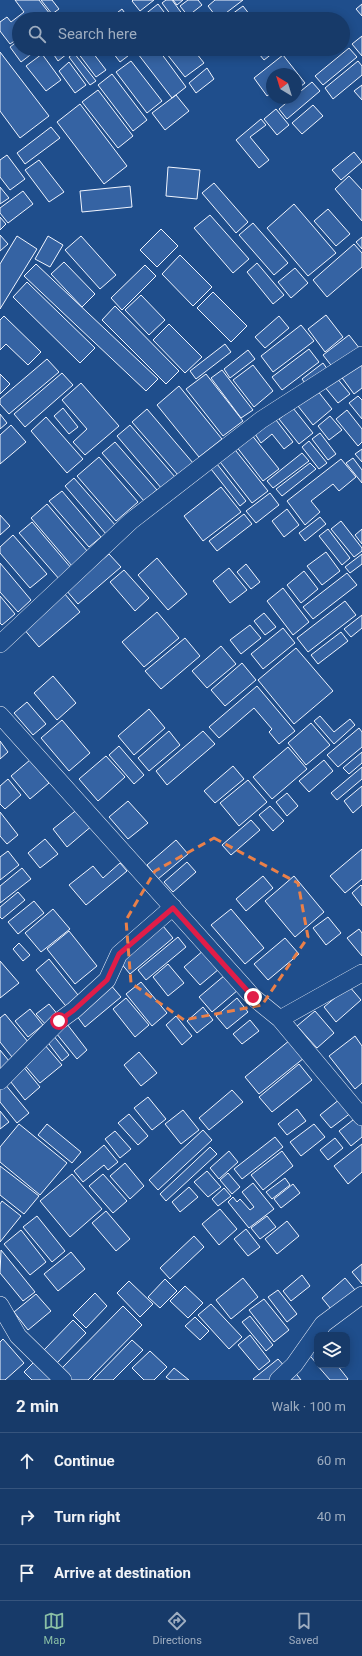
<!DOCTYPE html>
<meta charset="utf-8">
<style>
body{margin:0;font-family:Roboto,sans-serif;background:#20416f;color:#f1f3f6}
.controls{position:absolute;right:12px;bottom:12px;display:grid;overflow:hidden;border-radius:8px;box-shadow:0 2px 10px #0003}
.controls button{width:36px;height:36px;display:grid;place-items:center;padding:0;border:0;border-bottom:1px solid #36547d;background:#173a69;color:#f1f3f6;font:20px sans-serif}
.compass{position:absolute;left:266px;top:68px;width:36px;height:36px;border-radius:50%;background:#173a69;box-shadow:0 2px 10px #0003;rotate:322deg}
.stop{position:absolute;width:12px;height:12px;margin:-9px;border:3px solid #e11d48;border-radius:50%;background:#fff}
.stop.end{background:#e11d48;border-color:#fff;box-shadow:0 1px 4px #0008}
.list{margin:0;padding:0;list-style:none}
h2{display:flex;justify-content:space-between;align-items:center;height:52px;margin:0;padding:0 16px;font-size:17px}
h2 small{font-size:13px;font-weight:400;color:#9eadc0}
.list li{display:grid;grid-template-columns:26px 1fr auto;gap:12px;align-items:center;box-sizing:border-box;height:56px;padding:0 16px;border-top:1px solid #36547d}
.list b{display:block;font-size:15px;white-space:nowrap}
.list em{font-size:13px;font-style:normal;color:#9eadc0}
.icon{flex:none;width:22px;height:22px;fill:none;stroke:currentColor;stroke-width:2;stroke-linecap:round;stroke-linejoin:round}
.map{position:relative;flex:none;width:362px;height:1380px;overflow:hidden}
.search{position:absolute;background:#173a69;box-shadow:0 2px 10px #0003;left:12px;right:12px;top:12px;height:44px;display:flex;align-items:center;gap:10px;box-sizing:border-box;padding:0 14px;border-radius:22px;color:#9eadc0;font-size:15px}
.sheet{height:220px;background:#173a69}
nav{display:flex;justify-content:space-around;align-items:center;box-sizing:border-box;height:56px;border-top:1px solid #36547d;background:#173a69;font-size:11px;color:#9eadc0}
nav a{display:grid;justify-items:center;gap:2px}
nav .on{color:#8abfa5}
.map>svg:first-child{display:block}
</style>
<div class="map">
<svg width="362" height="1380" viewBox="0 0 362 1380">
<rect width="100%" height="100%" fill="#1f4e8c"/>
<path fill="#3563a3" stroke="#f2f6ff" d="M15,0H39L50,14L43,19H19V38L10,44L0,31V22L7,17L11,22L24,12Z
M41,0H52L59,9L52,14Z
M133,0H154L140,11L132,1Z
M166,0H172L183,15L178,19H174L162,3Z
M173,0H183L177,5Z
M188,0H198L202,5L188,16L180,6Z
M215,0H243L218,19L208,6Z
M158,4L167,16L163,19H139Z
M362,4V16L356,9Z
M243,6L253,19H229L228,17Z
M122,9L129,19H109Z
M362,36V56L352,44Z
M19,40V49H38L21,62L10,47Z
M349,48L357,57L323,85L315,76Z
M50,49H72V50L58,61Z
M75,49H90L106,70L96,77Z
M110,49H137L120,62Z
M145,49H158L186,87L172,98L138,54Z
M163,49H193L204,63L185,77Z
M255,49H278L264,60Z
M0,52L49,116L20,138L0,111Z
M74,53L96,81L90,85L69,57Z
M42,54L61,80L46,91L26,66Z
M283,55L305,83L296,90V74H272V92L267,96L254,78Z
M131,61L162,101L147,113L116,72Z
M358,61L362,66V75L333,99L325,88Z
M69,62L86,85L75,93L59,71Z
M207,68L214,79L196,93L189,83Z
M112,74L147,120L133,131L98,85Z
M312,82L320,91L287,119L279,109L292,98H296V95Z
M362,85V100L354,91Z
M98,90L133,136L118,148L82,102Z
M176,95L189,111L165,130L152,113Z
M80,104L127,166L104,184L57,122Z
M313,105L323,116L302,134L292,123Z
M276,109L289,125L277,135L264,119Z
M261,119L266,125L250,137L269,160L259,168L236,140Z
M51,127L60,138L25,164L17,153Z
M354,152L362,162L341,180L332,170Z
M7,155L25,179L10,190L0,177V160Z
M39,160L64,192L49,202L25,170Z
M168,167L200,170L197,199L166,196Z
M349,176L362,190V221L335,189Z
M214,183L248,222L236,233L202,193Z
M130,186L132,207L82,212L80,191Z
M0,187L9,198L0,204Z
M23,191L33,204L8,223L0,213V208Z
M294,204L336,253L308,276L267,228Z
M328,209L350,234L336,246L314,221Z
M210,215L249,259L233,273L194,228Z
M0,217L6,224L0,230Z
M253,223L288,263L274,275L239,235Z
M161,229L178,246L157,267L140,250Z
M0,235L8,244L0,251Z
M17,236L37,249L0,309V264Z
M48,236L63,245L50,267L35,259Z
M81,236L116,275L100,289L65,250Z
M362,237V249L356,242Z
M354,244L362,253V267L327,297L313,280Z
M180,255L212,287L193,306L162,274Z
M64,262L95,294L82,307L51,274Z
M257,263L284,295L273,304L247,272Z
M36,264L158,379L146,391L24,276Z
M145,265L156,276L122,310L111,298Z
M295,268L308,283L291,298L278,282Z
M27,282L95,348L80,363L13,297Z
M213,292L247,326L231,342L197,308Z
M141,295L165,320L149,335L125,310Z
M115,306L179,371L166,384L102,320Z
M326,315L343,337L325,352L308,329Z
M4,316L41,352L28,365L6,344L0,350V320Z
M279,316L289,328L265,348L255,337Z
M169,324L202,357L185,373L153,340Z
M301,325L314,341L273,372L261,356Z
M349,335L360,349L334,369L323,355Z
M225,344L231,352L196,379L190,371Z
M309,349L319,362L282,390L272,377Z
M248,350L255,359L230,378L224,369Z
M47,359L59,372L9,414L0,404V399Z
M362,359V388L354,394L340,375Z
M323,363L328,370L307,386L302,379Z
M253,365L273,391L254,407L233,380Z
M222,370L253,410L241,418L211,378Z
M62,373L73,385L25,427L14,414Z
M0,374L10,384L0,394Z
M206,374L243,421L223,436L186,389Z
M336,377L350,394L338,403L324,386Z
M81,383L119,426L85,455L73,442L87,429L62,400Z
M179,386L222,439L199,457L157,405Z
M317,390L332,409L313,425L298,406Z
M358,396L362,400V419L349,403Z
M63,408L78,427L69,434L54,416Z
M293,408L313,433L299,444L279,419Z
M147,409L193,463L178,475L132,422Z
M347,410L362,429V442L358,446L336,419Z
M0,414L7,423L0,429Z
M273,416L293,442L284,449L272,434L261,443L253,431Z
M330,416L342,430L329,440L318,426Z
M46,417L83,459L67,473L31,431Z
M11,425L26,442L0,464V435Z
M130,425L175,477L162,489L117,436Z
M320,433L336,454L328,460L312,439Z
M251,434L279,469L263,481L236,446Z
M309,441L327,463L319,469L302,447Z
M115,442L157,490L144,501L102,453Z
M232,446L268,491L252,503L217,458Z
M362,449V462L355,454Z
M302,453L309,461L273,488L267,481Z
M99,457L138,502L116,521L77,476Z
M353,458L362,470V483L346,463Z
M341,459L356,477L339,491L333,484L311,501L320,512L305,525L287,501Z
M310,463L316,469L282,496L276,489Z
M217,464L246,501L240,506L211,469Z
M74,478L116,526L106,534L65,486Z
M221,487L241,512L203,541L184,516Z
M62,491L101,537L89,547L49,501Z
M270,493L279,505L256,523L246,511Z
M47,504L88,552L72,566L31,518Z
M287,509L299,525L284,537L272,521Z
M244,514L252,524L217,551L209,541Z
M0,515L10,526L0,535Z
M320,517L326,524L305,541L299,533Z
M341,521L362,548V551L354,557L331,529Z
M32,522L72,569L60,580L19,533Z
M328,529L350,558L342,565L319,536Z
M362,529V544L355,535Z
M13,535L47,574L30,588L0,553V547Z
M326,552L340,571L322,585L307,566Z
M109,554L121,567L78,604L66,590Z
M362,554V564L350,573L345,567Z
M157,558L187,594L168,610L138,575Z
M0,563L31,600L18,612L0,592Z
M246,564L260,582L251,589L237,572Z
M229,568L247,590L230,603L213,581Z
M124,570L149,598L135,611L110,582Z
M304,571L318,589L301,603L287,585Z
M347,573L357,585L313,619L303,607Z
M283,588L309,622L293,635L267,601Z
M64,593L80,612L39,647L23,628Z
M0,596L15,614L2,625L0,623Z
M345,601L356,615L308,652L297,638Z
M157,612L179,638L144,667L122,642Z
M264,613L276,627L265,635L254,621Z
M362,615V628L351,637L344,629Z
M250,625L261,638L241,654L230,640Z
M283,628L295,643L263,669L251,654Z
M341,632L348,641L318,664L311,655Z
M185,638L200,656L161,689L145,671Z
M221,646L236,664L207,688L192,671Z
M296,648L333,691L294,724L258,680Z
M242,663L256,680L225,706L211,690Z
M53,676L76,703L57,720L34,693Z
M257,686L295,731L279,744L269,732L272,729L254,708L219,738L209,727Z
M27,702L46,724L33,735L14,713Z
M149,709L165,728L134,755L118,736Z
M320,716L334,732L350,719L355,725L334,744L314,721Z
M62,720L90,753L69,771L41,738Z
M311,723L330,745L306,765L288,743Z
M359,728L362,732V747L338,767L327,755Z
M169,731L180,745L149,771L138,758Z
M203,731L215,744L167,785L156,771Z
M0,741L8,752L0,759Z
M119,746L144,775L134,784L109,755Z
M288,747L307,769L272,799L253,777Z
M362,752V763L349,774L343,768Z
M106,756L125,777L98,801L79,779Z
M30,760L49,783L30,799L11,776Z
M324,760L333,771L309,792L299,781Z
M233,766L244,779L215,803L204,791Z
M362,767V779L337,800L331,793Z
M8,779L21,795L5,809L0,804V786Z
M248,780L267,802L239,826L220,803Z
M362,786V805L353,813L344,801Z
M287,793L298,806L287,816L276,802Z
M128,801L148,823L128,839L109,817Z
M270,806L284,821L273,831L259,815Z
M79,808L93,825L67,847L53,829Z
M0,812L18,835L7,844L0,836Z
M251,820L260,830L231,855L222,845Z
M45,839L58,854L40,868L28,853Z
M176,840L188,854L158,879L147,865Z
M362,849V879L345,893L330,876Z
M8,851L19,865L0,880V857Z
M187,862L196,872L173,892L164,882Z
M120,863L127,871L86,905L69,885L93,866L103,878Z
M22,868L31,879L0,903V886Z
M263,876L273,888L246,911L236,899Z
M294,876L324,912L295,937L265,901Z
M361,885L362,886V906L352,893Z
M18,892L25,900L2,919L0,917V907Z
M34,901L44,913L18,934L8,922Z
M53,909L70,929L41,952L25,933Z
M231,909L264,948L245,964L211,925Z
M328,917L341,933L326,945L313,928Z
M163,926L173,938L130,974L120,962Z
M359,929L362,933V956L347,938Z
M69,931L97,966L75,984L47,949Z
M178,937L186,947L146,980L138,970Z
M285,938L299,954L268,980L254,964Z
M19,943L30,955L23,961L13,949Z
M204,950L219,969L200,985L184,967Z
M49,959L82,1000L70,1011L36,970Z
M0,961L19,983L0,998Z
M168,964L184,983L168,996L153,977Z
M225,975L238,990L212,1012L199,997Z
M141,982L167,1013L152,1026L126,994Z
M109,983L121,997L85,1027L74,1012Z
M349,986L361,1000L336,1022L324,1007Z
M126,998L149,1025L135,1037L113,1009Z
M237,998L248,1012L227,1029L216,1016Z
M49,1004L59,1016L47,1026L36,1014Z
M203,1007L213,1020L197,1033L187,1021Z
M30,1009L43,1025L28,1037L15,1021Z
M315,1011L334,1033L317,1048L297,1026Z
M5,1014L29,1043L12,1057L0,1042V1018Z
M176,1016L192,1036L182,1045L166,1025Z
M250,1020L259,1031L242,1044L233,1034Z
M67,1024L87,1050L77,1059L56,1033Z
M53,1035L69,1055L62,1061L46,1040Z
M355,1036L362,1046V1083L355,1089L329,1056Z
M290,1040L304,1058L259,1094L245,1077Z
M44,1044L62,1065L40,1083L22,1062Z
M0,1050L9,1061L0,1069Z
M139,1052L157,1073L141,1086L124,1065Z
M299,1064L312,1080L272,1112L259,1097Z
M22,1065L40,1087L25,1100L7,1077Z
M4,1083L29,1113L17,1123L0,1102V1086Z
M232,1090L243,1102L209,1130L199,1118Z
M345,1095L356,1109L331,1128L320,1115Z
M148,1097L166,1119L152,1130L134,1108Z
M297,1109L306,1121L287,1135L278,1124Z
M183,1110L199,1130L181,1144L165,1124Z
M0,1111L9,1122L0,1129Z
M129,1114L148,1136L138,1145L118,1123Z
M358,1116L362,1122V1137L351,1146L339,1131Z
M19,1124L67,1163L40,1195L0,1162V1147Z
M47,1124L81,1152L72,1163L38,1135Z
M314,1124L325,1137L301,1156L290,1142Z
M203,1130L212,1140L158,1190L149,1180Z
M115,1131L131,1149L120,1158L105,1139Z
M275,1137L283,1147L242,1179L234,1169Z
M335,1138L343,1148L328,1160L320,1150Z
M362,1144V1172L348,1184L334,1166Z
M104,1145L118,1162L108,1170L104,1165L83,1182L74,1171Z
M210,1147L217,1154L166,1201L160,1194Z
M229,1151L238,1162L219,1179L210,1168Z
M282,1151L293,1166L263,1190L251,1175Z
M125,1163L144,1186L130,1199L110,1176Z
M0,1166L39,1196L24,1214L0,1195Z
M207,1171L221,1187L208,1197L194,1182Z
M228,1173L240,1187L232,1194L220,1180Z
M72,1174L102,1209L70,1237L40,1201Z
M103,1174L127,1201L113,1213L89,1186Z
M285,1178L290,1185L272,1199L266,1192Z
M253,1183L274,1209L249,1228L228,1202L233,1197L237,1202L240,1199L250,1210L254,1207L242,1192Z
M293,1184L300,1193L281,1208L274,1199Z
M189,1187L198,1197L180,1212L172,1202Z
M224,1188L231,1196L218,1206L212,1199Z
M2,1201L21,1216L0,1242V1204Z
M220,1209L237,1229L219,1245L202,1224Z
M106,1211L130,1239L116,1251L92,1223Z
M37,1216L65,1251L52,1262L23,1227Z
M267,1216L276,1227L260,1239L251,1228Z
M287,1221L299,1236L277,1254L265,1239Z
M246,1229L260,1247L248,1256L234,1239Z
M21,1230L46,1262L30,1275L4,1244Z
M194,1236L204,1247L170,1279L160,1268Z
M1,1250L35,1292L23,1301L0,1273Z
M71,1252L85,1269L58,1291L44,1274Z
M362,1264V1284L352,1272Z
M302,1275L310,1286L291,1301L283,1291Z
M243,1278L258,1297L231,1319L216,1300Z
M345,1278L355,1290L331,1309L322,1298Z
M165,1279L177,1291L160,1308L148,1297Z
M129,1281L153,1304L140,1317L117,1293Z
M185,1286L203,1303L188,1318L170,1301Z
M278,1290L297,1314L287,1322L268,1297Z
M95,1293L107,1306L86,1328L73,1315Z
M36,1294L51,1311L28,1330L14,1312Z
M264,1299L289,1330L274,1342L249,1310Z
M211,1304L242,1337L229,1349L198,1315Z
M123,1306L142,1325L88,1380H72L61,1369Z
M250,1316L273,1345L266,1351L242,1322Z
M195,1317L209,1331L200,1340L185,1326Z
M73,1320L86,1333L56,1364L43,1351Z
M250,1335L270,1361L259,1370L238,1345Z
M3,1339L24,1363L5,1380H0V1342Z
M132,1340L143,1350L113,1380H93Z
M317,1341V1364L305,1350Z
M150,1351L167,1367L154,1380H144L132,1368Z
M278,1359L287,1369L274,1380H254L253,1379Z
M36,1360L56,1380H32L24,1372Z
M317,1365H337L348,1379L347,1380H330Z
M174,1368L189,1380H170L166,1377Z
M294,1371L301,1380H283Z"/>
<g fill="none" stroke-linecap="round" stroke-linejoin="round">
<g stroke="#f2f6ff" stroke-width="18">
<path id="minor" d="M0,644L131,521L261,420L362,355
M0,715L253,997L280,1019L362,1117
M280,1019L362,973
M0,1081L59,1021L74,1010L107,980L119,954L173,907
M0,1305L18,1336L63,1380
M278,1380L294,1365L323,1324L362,1295"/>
</g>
<use href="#minor" stroke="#1f4e8c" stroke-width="17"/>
</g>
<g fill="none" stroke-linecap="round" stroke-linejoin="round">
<path stroke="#e11d48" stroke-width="5" d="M59,1021L74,1010L107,980L119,954L173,908L253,997"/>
</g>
<path fill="none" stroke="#ea8049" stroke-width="3" stroke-dasharray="8 5" stroke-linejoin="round" d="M214,838L298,883L308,937L262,1005L184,1020L131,983L126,920L155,871Z"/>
</svg>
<div class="controls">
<button><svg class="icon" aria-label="layers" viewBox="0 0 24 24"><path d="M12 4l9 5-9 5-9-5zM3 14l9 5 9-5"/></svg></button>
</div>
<svg class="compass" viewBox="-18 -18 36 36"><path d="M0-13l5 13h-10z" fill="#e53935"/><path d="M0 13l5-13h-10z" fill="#9eadc0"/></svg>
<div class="stop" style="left:59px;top:1021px"></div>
<div class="stop end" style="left:253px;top:997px"></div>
<div class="search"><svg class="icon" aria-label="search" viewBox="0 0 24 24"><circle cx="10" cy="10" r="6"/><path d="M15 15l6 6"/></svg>Search here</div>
</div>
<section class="sheet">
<h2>2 min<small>Walk · 100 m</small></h2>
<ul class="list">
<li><svg class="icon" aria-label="ahead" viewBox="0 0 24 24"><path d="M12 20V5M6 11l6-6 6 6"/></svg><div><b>Continue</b></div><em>60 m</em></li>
<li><svg class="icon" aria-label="right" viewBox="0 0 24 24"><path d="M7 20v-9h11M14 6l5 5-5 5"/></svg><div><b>Turn right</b></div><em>40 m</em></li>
<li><svg class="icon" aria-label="arrive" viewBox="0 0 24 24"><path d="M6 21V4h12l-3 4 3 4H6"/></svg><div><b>Arrive at destination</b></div></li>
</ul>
</section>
<nav>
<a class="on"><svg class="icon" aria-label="map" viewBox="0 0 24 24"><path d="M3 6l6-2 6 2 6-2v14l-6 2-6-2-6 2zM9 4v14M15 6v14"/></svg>Map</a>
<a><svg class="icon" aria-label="directions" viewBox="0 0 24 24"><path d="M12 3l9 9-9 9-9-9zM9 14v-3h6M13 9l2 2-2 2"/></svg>Directions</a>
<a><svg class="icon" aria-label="saved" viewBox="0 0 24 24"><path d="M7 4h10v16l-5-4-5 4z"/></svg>Saved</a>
</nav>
